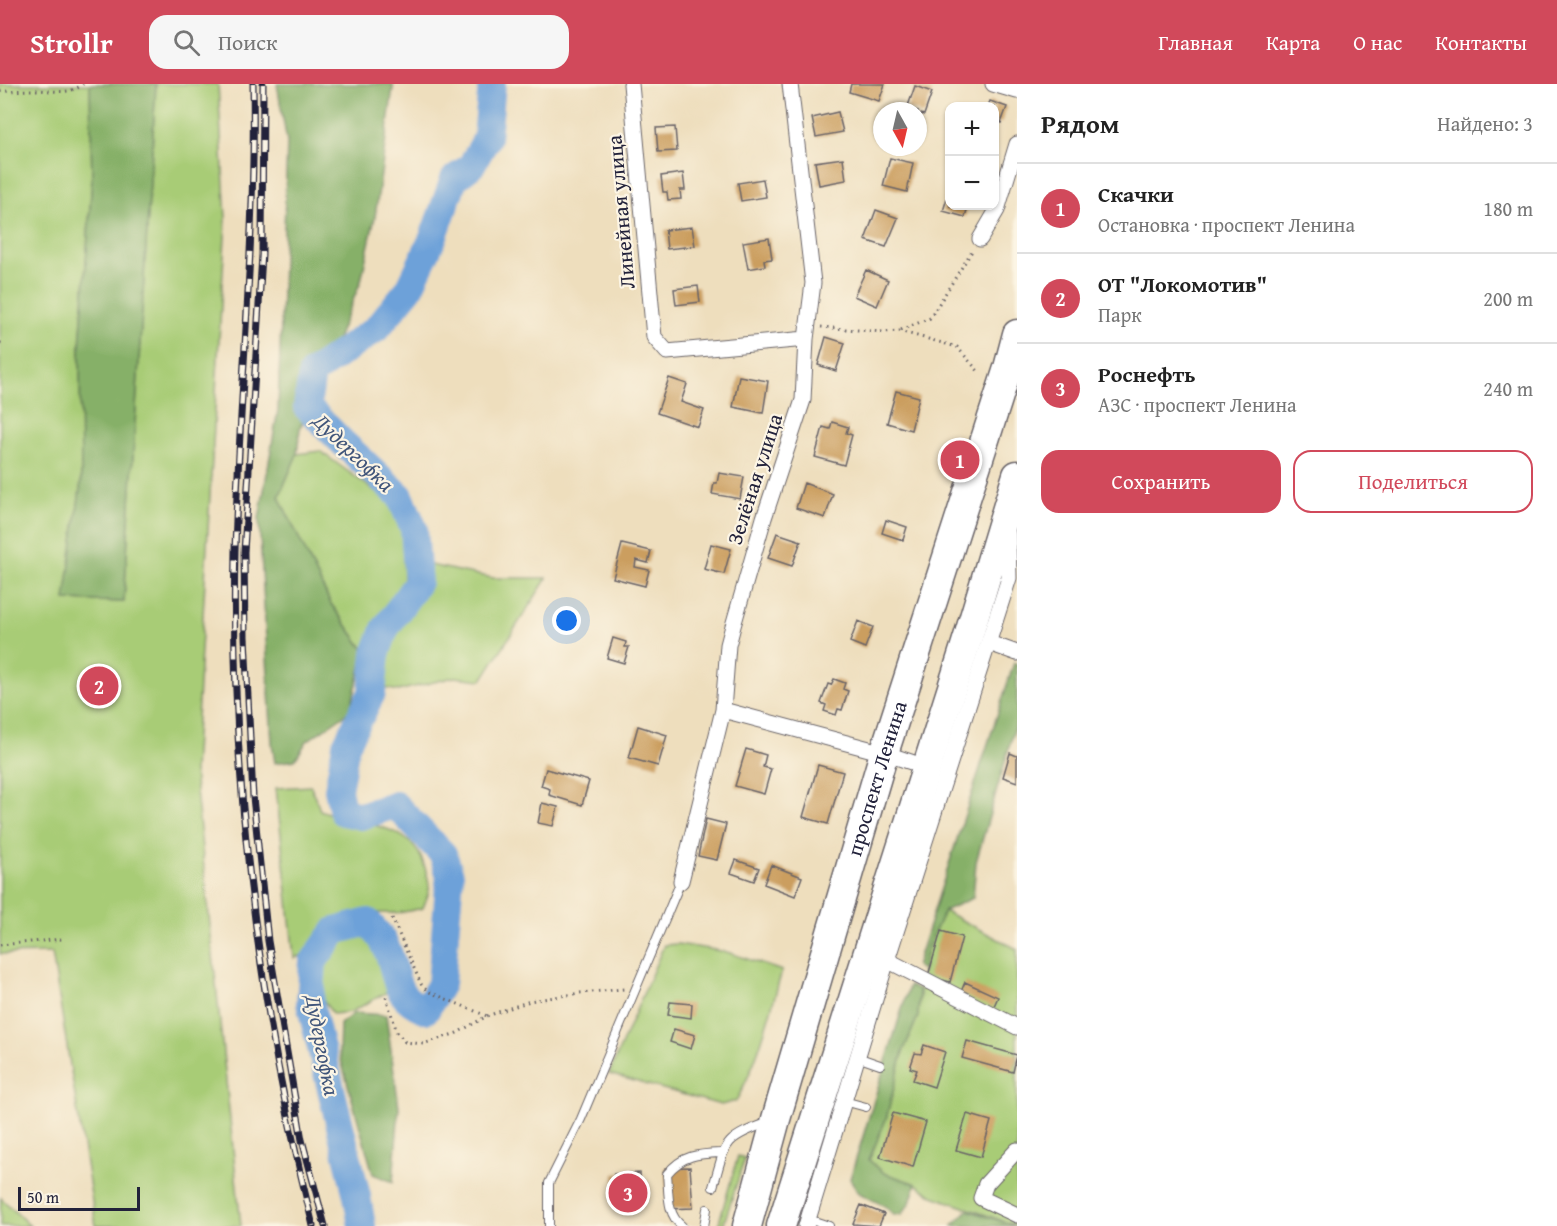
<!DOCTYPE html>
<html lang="ru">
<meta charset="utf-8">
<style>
body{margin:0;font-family:"Gentium Book Plus",serif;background:#f6f6f6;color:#222}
.controls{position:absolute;right:18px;top:18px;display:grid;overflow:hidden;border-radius:12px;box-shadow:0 2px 4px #0004}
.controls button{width:54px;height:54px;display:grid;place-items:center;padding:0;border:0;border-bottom:2px solid #e0e0e0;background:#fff;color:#222;font:30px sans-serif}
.compass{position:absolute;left:873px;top:18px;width:54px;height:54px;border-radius:50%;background:#fff;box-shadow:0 2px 4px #0004;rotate:172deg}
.scale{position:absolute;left:18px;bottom:15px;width:122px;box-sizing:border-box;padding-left:6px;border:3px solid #22223b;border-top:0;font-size:16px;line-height:21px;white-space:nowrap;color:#22223b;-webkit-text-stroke:4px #fcf5e5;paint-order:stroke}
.you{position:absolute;left:567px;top:537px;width:21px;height:21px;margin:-15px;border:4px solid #fff;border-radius:50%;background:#1a73e8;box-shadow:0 0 0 9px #1a73e833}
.badge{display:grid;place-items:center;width:39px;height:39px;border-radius:50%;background:#d1495b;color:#fff;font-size:20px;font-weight:700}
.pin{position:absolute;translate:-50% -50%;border:3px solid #fff;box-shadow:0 2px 6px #0006}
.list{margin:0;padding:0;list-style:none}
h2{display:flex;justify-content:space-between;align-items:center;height:78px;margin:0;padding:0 24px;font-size:26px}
h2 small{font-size:20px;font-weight:400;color:#767676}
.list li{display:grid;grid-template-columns:39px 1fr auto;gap:18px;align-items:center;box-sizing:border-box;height:90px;padding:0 24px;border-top:2px solid #e0e0e0}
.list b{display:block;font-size:22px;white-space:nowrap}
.list p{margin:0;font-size:20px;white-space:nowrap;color:#767676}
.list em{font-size:20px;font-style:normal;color:#767676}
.actions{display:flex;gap:12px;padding:18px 24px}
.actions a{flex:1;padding:14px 0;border:2px solid #d1495b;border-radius:18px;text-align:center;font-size:21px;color:#d1495b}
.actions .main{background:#d1495b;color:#fff}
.icon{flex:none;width:33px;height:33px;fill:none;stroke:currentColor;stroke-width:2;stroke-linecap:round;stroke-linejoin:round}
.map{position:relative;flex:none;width:1017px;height:1142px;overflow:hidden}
header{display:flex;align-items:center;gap:36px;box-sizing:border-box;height:84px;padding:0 30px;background:#d1495b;color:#fff}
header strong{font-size:28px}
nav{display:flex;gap:33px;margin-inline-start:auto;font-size:21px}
.search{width:420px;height:54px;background:#f6f6f6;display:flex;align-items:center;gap:15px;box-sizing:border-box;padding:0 21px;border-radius:18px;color:#767676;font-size:22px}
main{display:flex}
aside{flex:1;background:#fff}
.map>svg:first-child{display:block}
</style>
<header>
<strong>Strollr</strong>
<div class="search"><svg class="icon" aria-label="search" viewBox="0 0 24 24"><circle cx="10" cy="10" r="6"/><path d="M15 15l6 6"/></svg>Поиск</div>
<nav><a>Главная</a><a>Карта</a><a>О нас</a><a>Контакты</a></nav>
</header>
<main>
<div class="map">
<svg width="1017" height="1142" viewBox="0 0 1017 1142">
<rect width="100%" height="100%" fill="#fcf5e5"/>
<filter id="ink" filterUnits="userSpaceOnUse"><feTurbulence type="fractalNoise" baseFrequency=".0167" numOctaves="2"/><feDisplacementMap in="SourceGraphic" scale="12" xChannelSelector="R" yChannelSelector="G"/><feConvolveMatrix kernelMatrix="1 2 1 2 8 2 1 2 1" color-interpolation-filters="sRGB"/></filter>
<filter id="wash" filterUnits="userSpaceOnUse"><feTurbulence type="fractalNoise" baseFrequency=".008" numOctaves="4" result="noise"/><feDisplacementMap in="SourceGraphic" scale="24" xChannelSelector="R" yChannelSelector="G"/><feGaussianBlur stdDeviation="1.35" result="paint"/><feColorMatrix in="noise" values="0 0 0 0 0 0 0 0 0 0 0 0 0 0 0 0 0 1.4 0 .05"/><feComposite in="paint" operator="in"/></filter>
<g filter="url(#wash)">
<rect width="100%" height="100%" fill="#eedebd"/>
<path fill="#a8cc76" stroke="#657758" stroke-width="1.5" d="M0,0H90L92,95L80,263L81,398L66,516L124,518L156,0H218L226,135L194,687L241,1142H96L52,869L0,870Z
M320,367L387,416L402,437L404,497L386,522L374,545L365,567L331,520L279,413L297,370Z
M430,481L493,494H547L482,596L454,593L398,607L381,603L382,568L393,544L423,501Z
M311,702L320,726C331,730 341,734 352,736C384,743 415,748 425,784C431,804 431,804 423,824L399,829H372L343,833L327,844L307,870L294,874L276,704Z
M944,827L1017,865V1142L933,1112L916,1100L884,1089L869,1076L886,1035L903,968L918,932L922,886L927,865Z
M361,848L376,862L391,906L351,928L333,930L318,910V891L328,868L345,851Z
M678,860L727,868L782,887C769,932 759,976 736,1017L721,1021L609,990L664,861Z
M738,1072L745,1074L723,1142H718Z
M1,1114L30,1142H0Z"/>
<path fill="#86b067" stroke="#546951" stroke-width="1.5" d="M90,0H156L124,518L65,516L81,398L80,263L92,95Z
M277,0H393V4L375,133L361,197L300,344L297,370L279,413L331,520L365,567L350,627L307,657L295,676L275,679L272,659L259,435L278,326L287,58Z
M1014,579L1017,580V636L976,778L973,814L944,827L927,865L922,886L916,882Z
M909,902L919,906L918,932L903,968L886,1035L869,1076L884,1089L916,1100L910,1119L902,1130L894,1131L885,1122L859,1109L850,1095Z
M354,929L386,931L399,1023L393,1098L373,1090L339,969L340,940Z
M968,1126L1016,1142H952Z"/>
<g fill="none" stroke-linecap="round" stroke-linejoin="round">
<path stroke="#6da1d9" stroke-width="28" d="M362,1142L357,1112L310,919L313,878L335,847L368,838C374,845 381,852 385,861C400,891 389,911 426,926L441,900L450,791L443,770L395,721L361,732L343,728L338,706L346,661L372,609L376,570L385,545L418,498L414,445L400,412L342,358L307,323L312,289L376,245L409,205L433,154L454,95L471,82L487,54L492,0"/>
</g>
<g id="blocks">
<path fill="#cb9e5f" d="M851,0H885L879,17L849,8Z
M915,2L932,8L924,31L918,29V27L907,25Z
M990,17L1007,23L1001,39L994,37V22H988Z
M838,28L843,48L816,53L812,34Z
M675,43L677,67L658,68L656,44Z
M843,74L846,96L819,101L815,78Z
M890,74L913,79L907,108L883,102Z
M683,89L685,106H680L681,115L668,116L667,108H663L661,92Z
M763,95L766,113L741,117L738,99Z
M949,108L950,122H968L965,133L943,127Z
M876,126L898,134L886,163L865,156Z
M692,143L695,162L667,165L665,146Z
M769,154L772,175L764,176L765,182L748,185L743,158Z
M866,186L888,196L877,222L854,212Z
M698,202L700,218L676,221L674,205Z
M826,253L845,259L836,287L818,281Z
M739,292L768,297L763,329L733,323Z
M669,294L687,300L681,318L704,326L698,343L657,329Z
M896,307L919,313L911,346L887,339Z
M832,338L848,343L846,349L852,351L844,381L815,373L823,343L830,345Z
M719,389L744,393L740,415L712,410L714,399H717Z
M804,399L833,410L825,434L796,424Z
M886,436L907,443L903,456L882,449Z
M777,449L801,457L792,482L768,474Z
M622,460L651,467L648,479L636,476L635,483L649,486L645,502L613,494Z
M711,460L731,465L724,490L704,485Z
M858,537L873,543L865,564L850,558Z
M613,554L626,558L625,563H629L624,579L607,574Z
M834,595L845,599L843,605L848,607L842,626L838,625L836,631L824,627L826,621L821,619L828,600L831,601Z
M638,642L667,651L658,682L629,674Z
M746,665L766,671L763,683L771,685L764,710L735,702Z
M1010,669L1017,672V698L1003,693Z
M818,681L843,688L828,740L803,733Z
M546,685L589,697L582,721L549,711L550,705L541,702Z
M542,719L558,723L553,742L538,739Z
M706,735L726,740L717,776L698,772Z
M736,776L759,784L754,797L731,789Z
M771,781L802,793L795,812L764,800Z
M941,847L962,853L950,898L928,892Z
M965,898L998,913L993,924L960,910Z
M670,918L692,920L691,934L668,931Z
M674,945L695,951L691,965L670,958Z
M967,957L1017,971L1013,988L962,974Z
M924,961L945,968L934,1003L913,996L917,986L910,984L915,969L921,970Z
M893,1029L926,1038L913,1083L880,1073Z
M967,1030L991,1037L981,1073L956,1066Z
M690,1083L693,1124L667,1125L665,1084Z
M640,1089L642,1123L616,1124L614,1090Z
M861,1121L884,1130L879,1142L853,1140Z"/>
</g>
</g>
<g filter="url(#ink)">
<use href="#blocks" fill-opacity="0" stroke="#696468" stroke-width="1.5"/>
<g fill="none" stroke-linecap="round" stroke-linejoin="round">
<g stroke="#696468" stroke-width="10">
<path id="lane" d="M857,973L880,981
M844,1017L866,1023
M713,1103C726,1059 722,1055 767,1039
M808,1135L829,1142
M549,1142V1099L581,1035L681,797
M682,1142C666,1130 669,1108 667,1090C683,1070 699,1070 723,1069
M704,1142L707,1125"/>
</g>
<g stroke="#696468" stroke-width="17">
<path id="street" d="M631,0L654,253L667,268L806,255
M993,0L1017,7
M980,155L997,126L1017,60
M989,559L1017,569
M723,626L884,669L926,683
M681,797L723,626L728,561L733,542L764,434L803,316L806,255L813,199L790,0
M887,876L1017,943
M1017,1066L986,1100L981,1114L1017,1131
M806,1142L887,876L1009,494L1008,450"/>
</g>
<g stroke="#696468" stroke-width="31">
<g id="highway">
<path id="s1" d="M747,1142L776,1035L884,669L1008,284L1017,250"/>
<path d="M781,1142L968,553L1017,391"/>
</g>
</g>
<path stroke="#696468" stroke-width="3" stroke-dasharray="1.5 4.5" stroke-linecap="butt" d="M0,7C12,7 23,6 35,6C52,6 69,12 83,0
M821,243L883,248L899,247L957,263L979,288
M901,246L930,234L972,167
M0,259H2
M392,834L421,900L427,907L487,932
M0,861L62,855
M386,913L397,948L405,958L423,960L457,949L487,932L530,917L580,909L624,905"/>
<use href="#lane" stroke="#fff" stroke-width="8"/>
<use href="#street" stroke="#fff" stroke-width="15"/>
<use href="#highway" stroke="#fff" stroke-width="28"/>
<g stroke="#22223b" stroke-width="7">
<path id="rail" d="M253,0C256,157 239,311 235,467C230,694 258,922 313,1142
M263,0L262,171L244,468L245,553L253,713L268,857L302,1056L325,1142"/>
</g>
<use href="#rail" stroke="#fcf5e5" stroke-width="4.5" stroke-dasharray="14" stroke-linecap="butt"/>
</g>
</g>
<g text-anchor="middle" stroke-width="4.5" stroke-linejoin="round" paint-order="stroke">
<g font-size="21" fill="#22223b" stroke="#fcf5e5">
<text transform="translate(621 128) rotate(-95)" y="7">Линейная улица</text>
<text transform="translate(755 395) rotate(-72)" y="7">Зелёная улица</text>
<text dy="7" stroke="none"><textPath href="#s1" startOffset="466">проспект Ленина</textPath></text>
</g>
<g font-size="22" font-style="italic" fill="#40557a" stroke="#fcf5e5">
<text transform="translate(354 368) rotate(44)" y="8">Дудергофка</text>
<text transform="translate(323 961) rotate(79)" y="8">Дудергофка</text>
</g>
</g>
</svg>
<div class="controls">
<button>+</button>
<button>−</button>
</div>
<svg class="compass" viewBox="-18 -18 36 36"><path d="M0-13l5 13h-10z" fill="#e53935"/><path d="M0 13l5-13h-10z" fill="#767676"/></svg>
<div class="scale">50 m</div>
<div class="you"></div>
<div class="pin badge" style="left:960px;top:376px">1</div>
<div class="pin badge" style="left:99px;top:602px">2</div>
<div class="pin badge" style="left:628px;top:1109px">3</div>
</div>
<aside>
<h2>Рядом<small>Найдено: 3</small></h2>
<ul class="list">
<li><span class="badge">1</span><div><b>Скачки</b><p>Остановка · проспект Ленина</p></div><em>180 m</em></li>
<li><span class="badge">2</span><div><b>ОТ &quot;Локомотив&quot;</b><p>Парк</p></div><em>200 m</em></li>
<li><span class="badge">3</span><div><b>Роснефть</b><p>АЗС · проспект Ленина</p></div><em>240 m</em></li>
</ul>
<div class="actions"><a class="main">Сохранить</a><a>Поделиться</a></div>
</aside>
</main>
